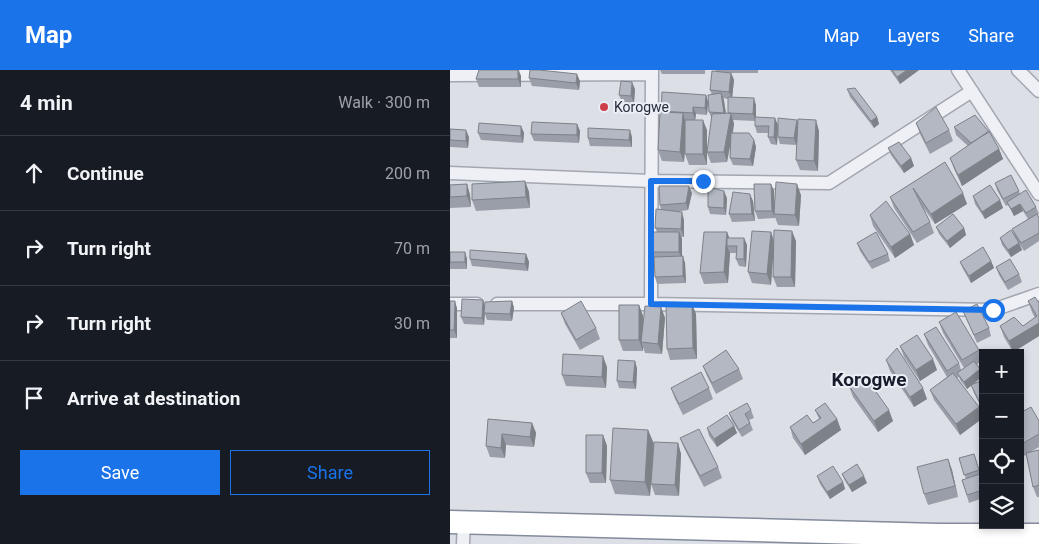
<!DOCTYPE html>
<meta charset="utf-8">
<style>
body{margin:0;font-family:Roboto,sans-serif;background:#20242c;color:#f1f3f6}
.controls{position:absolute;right:15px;bottom:15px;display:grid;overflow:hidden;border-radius:0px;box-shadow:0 2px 8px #0003}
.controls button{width:45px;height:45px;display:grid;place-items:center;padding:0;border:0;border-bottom:1px solid #363941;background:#171b24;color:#f1f3f6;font:25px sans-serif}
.stop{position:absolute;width:15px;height:15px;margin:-11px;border:4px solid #1a73e8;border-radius:50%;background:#fff}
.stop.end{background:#1a73e8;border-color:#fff;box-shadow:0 1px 5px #0008}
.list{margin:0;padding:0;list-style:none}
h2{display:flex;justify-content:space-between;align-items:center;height:65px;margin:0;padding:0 20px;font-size:21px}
h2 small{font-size:16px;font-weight:400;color:#9ea1a6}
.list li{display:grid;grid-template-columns:32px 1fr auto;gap:15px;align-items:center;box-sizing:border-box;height:75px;padding:0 20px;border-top:1px solid #363941}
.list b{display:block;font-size:19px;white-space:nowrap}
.list em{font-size:16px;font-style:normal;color:#9ea1a6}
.actions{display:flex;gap:10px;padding:15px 20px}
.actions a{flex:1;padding:11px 0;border:1px solid #1a73e8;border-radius:0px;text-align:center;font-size:18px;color:#1a73e8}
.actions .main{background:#1a73e8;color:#fff}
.icon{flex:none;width:28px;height:28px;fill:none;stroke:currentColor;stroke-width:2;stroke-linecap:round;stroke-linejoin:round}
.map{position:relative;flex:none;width:589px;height:474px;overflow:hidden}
header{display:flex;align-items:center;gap:30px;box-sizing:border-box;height:70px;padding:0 25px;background:#1a73e8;color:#fff}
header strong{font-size:24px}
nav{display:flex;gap:28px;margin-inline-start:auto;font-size:18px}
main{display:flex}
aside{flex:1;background:#171b24}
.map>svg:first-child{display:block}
</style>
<header>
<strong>Map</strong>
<nav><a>Map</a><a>Layers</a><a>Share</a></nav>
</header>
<main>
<aside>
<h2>4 min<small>Walk · 300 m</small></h2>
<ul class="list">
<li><svg class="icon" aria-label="ahead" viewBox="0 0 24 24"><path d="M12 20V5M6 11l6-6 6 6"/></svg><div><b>Continue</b></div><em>200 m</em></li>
<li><svg class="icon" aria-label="right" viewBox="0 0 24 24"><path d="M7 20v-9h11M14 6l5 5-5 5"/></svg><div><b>Turn right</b></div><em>70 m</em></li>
<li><svg class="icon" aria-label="right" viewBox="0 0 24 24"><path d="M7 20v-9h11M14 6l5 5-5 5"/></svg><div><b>Turn right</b></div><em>30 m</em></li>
<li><svg class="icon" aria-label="arrive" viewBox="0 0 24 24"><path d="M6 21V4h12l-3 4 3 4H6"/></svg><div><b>Arrive at destination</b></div></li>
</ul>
<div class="actions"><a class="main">Save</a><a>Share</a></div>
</aside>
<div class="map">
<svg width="589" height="474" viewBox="0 0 589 474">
<rect width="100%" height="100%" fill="#dcdfe6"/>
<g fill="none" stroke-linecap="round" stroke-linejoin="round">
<g stroke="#a2a6b0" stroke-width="15">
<path id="street" d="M508,0L589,124
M568,0L589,21
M0,5L202,4
M0,103L201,111L379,113L522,21
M0,234H27
M47,234H201L543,240L589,224
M201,234L202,0
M13,474L14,452"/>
</g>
<g stroke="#838b9d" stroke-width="25">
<path id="highway" d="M0,452L488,465H589"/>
</g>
<use href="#street" stroke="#eff0f5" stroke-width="12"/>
<use href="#highway" stroke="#fff" stroke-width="22"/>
</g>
<path fill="#9a9ea8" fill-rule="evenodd" d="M29,0H69L71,6V17H29L26,9Z
M210,0H255V4H212Z
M265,0H308V3H281L284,10L282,27L306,35V47L328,55L347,50L348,53L369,61L368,101L350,100L346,90L347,72L346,75L330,74L328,67V57L327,75L321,74L318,67V63H307L305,56V51L283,50L284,54L283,63L304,70L306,77L303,96L283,95L280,88V76L277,92L261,93L257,83V95H239L235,84V80L234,92L212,91L208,80L211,41L256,25L258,32L257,45L246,44L245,50L257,60V82L262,49L259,42L262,25L260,20L266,1ZM273,28L278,29V43H276Z
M440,0H469L450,14Z
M79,8L130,11L129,20L82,16Z
M185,19L184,33L172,32L169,25Z
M397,19L427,47L429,54L424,58L400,27Z
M466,53L499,60L503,71L480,84L470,64Z
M127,54L130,61L129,73L84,71L81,64Z
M71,56L74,63L73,73L31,70L28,63Z
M504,57L549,79L553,89L512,116L504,99L500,88L518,76L506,65Z
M0,59L19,67L18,78L0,77Z
M182,67V77L140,76L138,68Z
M438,78L461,88L464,96L454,103L441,85Z
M495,92L517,134L485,154L472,136L480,152L484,163L467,173L444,138L440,127Z
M75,111L79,122L80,138L26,141L22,130Z
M545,113L569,121L570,124L586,137L589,144L587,145L589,148V171L574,181L569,173L572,180L561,187L552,175L550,168L565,166L562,159L578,149L573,141L564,146L558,135L556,136L547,120Z
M17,114L20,125L21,137L0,138V115Z
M321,114L324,121V134L351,125L349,156L328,155L325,147V148L308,149L305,141Z
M242,123L238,140L224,142L234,150V167H231L232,169V186L235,193L236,213L207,214L205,207L204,187L203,182L207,162L205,158L211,140L210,135Z
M523,126L550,130L553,138L535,149L525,134Z
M277,128L276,145L260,144L258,137Z
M303,131L305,151L282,152L279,144Z
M420,145L460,164L464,175L445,188L423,156Z
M486,157L514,158L516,165L500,178L489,164Z
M277,162L279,168H294L297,175L296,197L289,196L286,189V183H280L278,213L254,214L250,203Z
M321,162L324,170L346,171L345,217H327L323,207V186L321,215L302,213L298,202Z
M407,173L438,184L440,191L422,199L410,181Z
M0,182H15L17,189V199H0Z
M76,184L79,192L78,201L22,196L20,189Z
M541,191L544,198L521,213L513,199L510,192Z
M546,197L569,204L572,212L558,220L549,205Z
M0,231L7,238V268H0Z
M62,231L64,238L62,251L37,250L35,244L34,255L14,254L11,247L35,235Z
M578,231L589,233V266L563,282L554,267L550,256H573L585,248L582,242Z
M242,234L246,244L247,289L220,290L217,279Z
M189,235L193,246V258L211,237L215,248L212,284L195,283L193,277V281H173L169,270Z
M513,241L539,258L541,266L527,273Z
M111,243L146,258L150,269L130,280L115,254Z
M489,252L529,280L533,290L526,295L533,306L517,319L510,310L509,307L507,308L533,348L510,365L484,330L480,320L497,307L478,275L474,264L509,293L511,300L514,298L493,263Z
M450,276L487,300L470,311L454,287Z
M436,290L477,329L464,337L440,301Z
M185,291L187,299L186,319L169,318L167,311Z
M253,296L289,299L293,309L266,324L257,306Z
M157,297L156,318L116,316L112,305Z
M533,310V340L524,323L521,315Z
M570,315L574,324L570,326Z
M399,316L443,351L428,362L403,327Z
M221,318H259L263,329L233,345L225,329Z
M301,340L304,348L299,350L303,360L292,367L282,351L279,343Z
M365,340L387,349L391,360L355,385L343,368L340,357L363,353L369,349Z
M570,343L589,351V377L582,381L589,380V427H587L583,417L576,385L574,386L570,379Z
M38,349L82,353L86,363L84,377L56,375L55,388L40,387L36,376Z
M284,356L287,363L267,377L259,366L257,358Z
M198,360L204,374L200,426L165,424L160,410Z
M153,365L157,376L156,413H140L136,403Z
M230,368L268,397L272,408L254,417L234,378Z
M228,373L231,384L229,426L205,425L201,414Z
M524,384L530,404L533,403V428L519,433L512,410L516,409L509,388Z
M498,389L502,400L508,427L478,435L474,424Z
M392,404L417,413L402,422L395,411Z
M367,406L393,412L395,419L380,429L370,414Z"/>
<path fill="#7d8188" d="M68,0L71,6V17L68,9Z
M457,0H469L450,14L447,7Z
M281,3L284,10L282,29L279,22Z
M127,4L130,11L129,20L126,13Z
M182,12L185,19L184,33L181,26Z
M271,23L274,30L277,51L274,43Z
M256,25L258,32L257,45L255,38Z
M304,28L306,35V51L303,44Z
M243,37L246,44L245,51L243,43Z
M233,43L236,54L234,92L230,82Z
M281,43L284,54L277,92L274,82Z
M427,47L429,54L424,58L421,51Z
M325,48L328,55L327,75L324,67Z
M253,50L257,60V95L253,84Z
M347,50L349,58L346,75L344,68Z
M366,50L369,61L368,101L364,91Z
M127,54L130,61L129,73L127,65Z
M71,56L74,63L73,73L71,66Z
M16,60L19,67L18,78L16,71Z
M180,60L182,67V77L179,70Z
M304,70L306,77L303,96L300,89Z
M549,79L553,89L512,116L508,105Z
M461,88L464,96L454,103L451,96Z
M75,111L79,122L80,138L76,127Z
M17,114L20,125L21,137L17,126Z
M321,114L324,121L325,144H324L325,148L322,141Z
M347,114L351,125L349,156L345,145Z
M239,116L242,123L238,140L236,133Z
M274,121L277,128L276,145L274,138Z
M513,123L517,134L485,154L481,144Z
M300,124L303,131L305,151L302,144Z
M550,130L553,138L535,149L532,142Z
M570,134L573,141L564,146L561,139Z
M232,142L234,150V167L231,159Z
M514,158L516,165L500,178L497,171Z
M342,161L346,171L345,217L341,207Z
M229,162L232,169V190L229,182Z
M277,162L281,172L277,176L280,183L278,213L274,202Z
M321,162L324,173L321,215L317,204Z
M460,164L464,175L445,188L441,177Z
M294,168L297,175L296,197L294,189Z
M569,173L572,180L561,187L558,180Z
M15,182L17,189V199L15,192Z
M76,184L79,192L78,201L75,194Z
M233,186L235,193L236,213L233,206Z
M541,191L544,198L521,213L519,206Z
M33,230L35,237L34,255L32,248Z
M5,231L7,238V268L4,260Z
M62,231L64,238L62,251L60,244Z
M242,234L246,244L247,289L243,278Z
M189,235L193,246V272H191L193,277V281L189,270Z
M211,237L215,248L212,284L208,274Z
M589,253V266L563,282L559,271Z
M153,286L157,297L156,318L152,307Z
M483,289L487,300L470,311L466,300Z
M185,291L187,299L186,319L183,312Z
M530,299L533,306L517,319L514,312Z
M473,318L477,329L464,337L460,327Z
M529,337L533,348L510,365L506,354Z
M439,340L443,351L428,362L424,351Z
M387,349L391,360L355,385L351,374Z
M82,353L86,363L84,377L80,367Z
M284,356L287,363L267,377L264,369Z
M198,360L204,374L200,426L195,412Z
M52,364L56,375L55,388L51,378Z
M153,365L157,376L156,413L152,403Z
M228,373L231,384L229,426L225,415Z
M498,389L502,400L508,427L505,416Z
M414,406L417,413L402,422L399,415Z
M393,412L395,419L380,429L377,422Z"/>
<path fill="#b3b8c3" stroke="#7d8188" d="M29,0H68V9H26Z
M80,0H89L127,4L126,13L79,8Z
M442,0H457L447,7Z
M262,1L281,3L279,22L260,20Z
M171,11L182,12L181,26L169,25Z
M405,18L427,47L421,51L397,19Z
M212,22L256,25L255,38L243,37V43L211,41Z
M271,23L274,43L259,42L258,25Z
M278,27L304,28L303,44L278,43Z
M486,37L499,60L476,73L466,53Z
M210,42L233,43L230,82L208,80Z
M281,43L274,82H257L262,44Z
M525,45L539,62L521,73L504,57Z
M305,47L325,48L324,67H318L319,56H305Z
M328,48L347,50L344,68L328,67Z
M348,49L366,50L364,91L346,90Z
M235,50H253V84H235Z
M82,52L127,54V65L81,64Z
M29,53L71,56V66L28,63Z
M138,58L180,60L179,70L138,68Z
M0,59L16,60V71L0,70Z
M539,61L549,79L508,105L500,88Z
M281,63H299L304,70L300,89L280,88Z
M449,72L461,88L451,96L438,78Z
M495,92L513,123L481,144L463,118L480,152L463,162L440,127Z
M561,105L569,121L553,129L545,113Z
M75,111L76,127L22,130V114Z
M326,112L347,114L345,145L324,144Z
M17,114V126L0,127V115Z
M304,114H321L322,141H305Z
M540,115L550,130L532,142L523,126Z
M209,116H239L236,133L210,135Z
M258,117L274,121V138L258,137Z
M576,120L586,137L576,143L570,134L561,139L557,132Z
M283,122L300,124L302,144H279Z
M436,131L460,164L441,177L420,145Z
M206,139L232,142L231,159L205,158Z
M503,144L514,158L497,171L486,157Z
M587,144L589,148V163L571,173L562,159Z
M324,160L342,161L341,207H323Z
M561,160L569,173L558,180L550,168Z
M302,161L321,162L317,204L298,202Z
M203,162H229V182H203Z
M254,162H277L274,202L250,203Z
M426,162L438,184L419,192L407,173Z
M277,168H294V189H286L287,176H277Z
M533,177L541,191L519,206L510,192Z
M20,180L76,184L75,194L20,189Z
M0,182H15V192H0Z
M233,186V206L205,207L204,187Z
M560,189L569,204L555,212L546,197Z
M585,227L589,233V253L559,271L550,256L564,247L573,256L587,246L578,231Z
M12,229L33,230L32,248L11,247Z
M0,231H5L4,260H0Z
M62,231L60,244L34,243L35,232Z
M131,231L146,258L126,270L111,243Z
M216,234H242L243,278L217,279Z
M527,234L539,258L524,265L513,241Z
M169,235H189V270H169Z
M195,236L211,237L208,274L191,272Z
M506,242L529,280L512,290L489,252Z
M486,257L509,293L497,301L474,264Z
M467,265L483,289L466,300L450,276Z
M447,278L473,318L460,327L436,290Z
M276,280L289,299L262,313L253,296Z
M113,284L153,286L152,307L112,305Z
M168,290L185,291L183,312L167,311Z
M524,291L530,299L514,312L507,303Z
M251,302L259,318L229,334L221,318Z
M503,303L529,337L506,354L480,320Z
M414,305L439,340L424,351L399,316Z
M533,310V334L531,335L521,315Z
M297,333L301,340L295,344L300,353L289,360L279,343Z
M375,333L387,349L351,374L340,357L357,345L363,353L371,348L365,340Z
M581,337L589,351V364L570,375V343Z
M277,345L284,356L264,369L257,358Z
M38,349L82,353L80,367L52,364L51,378L36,376Z
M163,358L198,360L195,412L160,410Z
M249,359L268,397L250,406L230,368Z
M136,365H153L152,403H136Z
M204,372L228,373L225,415L201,414Z
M589,380V415L583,417L576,383Z
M524,384L529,400L514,405L509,388Z
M498,389L505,416L474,424L467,397Z
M407,394L414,406L399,415L392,404Z
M383,396L393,412L377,422L367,406Z
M533,403V420L517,425L512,410Z"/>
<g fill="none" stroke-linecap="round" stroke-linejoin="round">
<path stroke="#1a73e8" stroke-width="6" d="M253,111H201V234L543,240"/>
</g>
<circle fill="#cd3f48" stroke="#ebeef4" stroke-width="2" cx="154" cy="37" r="5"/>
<g text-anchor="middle" stroke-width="4" stroke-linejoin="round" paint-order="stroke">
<g font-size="14" fill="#262c3c" stroke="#ebeef4" text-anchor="start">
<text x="164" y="42">Korogwe</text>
</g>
<g font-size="19" font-weight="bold" fill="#181d2d" stroke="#ebeef4">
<text x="419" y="316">Korogwe</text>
</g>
</g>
</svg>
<div class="controls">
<button>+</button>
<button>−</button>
<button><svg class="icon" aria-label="locate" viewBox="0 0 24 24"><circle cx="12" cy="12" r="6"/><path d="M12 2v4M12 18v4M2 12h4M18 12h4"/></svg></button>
<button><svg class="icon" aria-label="layers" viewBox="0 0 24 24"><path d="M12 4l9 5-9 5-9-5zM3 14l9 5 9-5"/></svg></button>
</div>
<div class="stop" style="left:543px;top:240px"></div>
<div class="stop end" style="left:253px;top:111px"></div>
</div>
</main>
